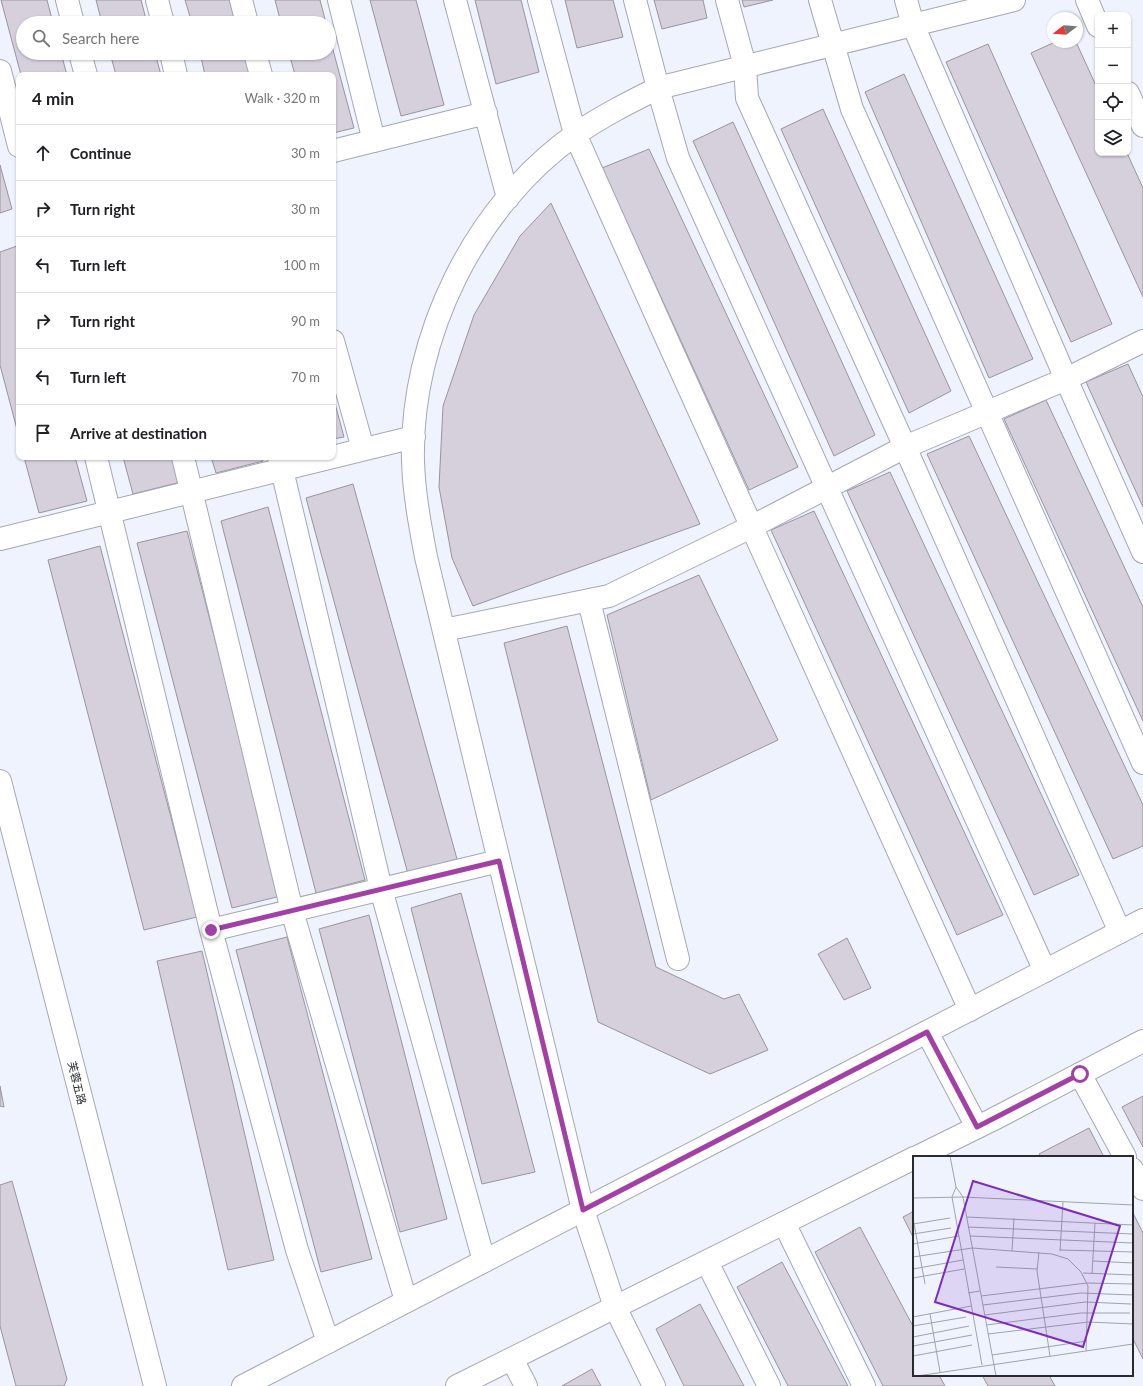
<!DOCTYPE html>
<meta charset="utf-8">
<style>
body{margin:0;font-family:Lato,"Noto Sans SC",sans-serif;background:#f6f6f6;color:#202124}
.controls{position:absolute;right:12px;top:12px;display:grid;overflow:hidden;border-radius:8px;box-shadow:0 1px 3px #0004}
.controls button{width:36px;height:36px;display:grid;place-items:center;padding:0;border:0;border-bottom:1px solid #e0e0e0;background:#fff;color:#202124;font:20px sans-serif}
.compass{position:absolute;left:1047px;top:12px;width:36px;height:36px;border-radius:50%;background:#fff;box-shadow:0 1px 3px #0004;rotate:253deg}
.stop{position:absolute;width:12px;height:12px;margin:-9px;border:3px solid #a240a6;border-radius:50%;background:#fff}
.stop.end{background:#a240a6;border-color:#fff;box-shadow:0 1px 4px #0008}
.list{margin:0;padding:0;list-style:none}
h2{display:flex;justify-content:space-between;align-items:center;height:52px;margin:0;padding:0 16px;font-size:17px}
h2 small{font-size:13px;font-weight:400;color:#757577}
.list li{display:grid;grid-template-columns:26px 1fr auto;gap:12px;align-items:center;box-sizing:border-box;height:56px;padding:0 16px;border-top:1px solid #e0e0e0}
.list b{display:block;font-size:15px;white-space:nowrap}
.list em{font-size:13px;font-style:normal;color:#757577}
.icon{flex:none;width:22px;height:22px;fill:none;stroke:currentColor;stroke-width:2;stroke-linecap:round;stroke-linejoin:round}
.map{position:relative;flex:none;width:1143px;height:1386px;overflow:hidden}
.search{position:absolute;background:#fff;box-shadow:0 1px 3px #0004;left:16px;top:16px;width:320px;height:44px;display:flex;align-items:center;gap:10px;box-sizing:border-box;padding:0 14px;border-radius:22px;color:#757577;font-size:15px}
.panel{position:absolute;background:#fff;box-shadow:0 1px 3px #0004;left:16px;top:72px;width:320px;height:388px;border-radius:8px}
.map>svg:first-child{display:block}
</style>
<div class="map">
<svg width="1143" height="1386" viewBox="0 0 1143 1386">
<rect width="100%" height="100%" fill="#eff3fe"/>
<path fill="#d5d0db" stroke="#99949e" d="M1,0H47L53,23H23V53H61L67,75H21Z
M96,0H141L147,23H102Z
M185,0H231L237,23H192Z
M275,0H320L326,23H281Z
M370,0H416L444,105L401,116Z
M475,0H521L539,72L496,84Z
M565,0H613L623,37L577,48Z
M654,0H703L707,18L662,29Z
M742,0H773L744,7Z
M329,35L354,128L333,133V75H295L289,53H329Z
M1055,42H1076L1098,90V153H1127L1143,188V297L1031,53Z
M988,44L1112,324L1071,342L946,62Z
M110,53H155L161,75H116Z
M200,53H245L251,75H205Z
M904,74L1033,359L989,378L865,92Z
M823,109L951,391L909,413L781,129Z
M733,122L875,435L834,456L693,141Z
M649,149L798,467L749,490L602,168Z
M0,165L12,209L0,213Z
M551,203L700,524L473,606L452,558L439,487L443,406L474,315L520,236Z
M17,246L19,252V437L0,365V252Z
M1128,364L1143,397V507L1086,382Z
M333,396L344,437L333,439Z
M1046,400L1143,607V721L1004,419Z
M969,436L1143,805V846L1113,859L927,454Z
M24,457H75L87,501L39,513Z
M123,457H174L181,482L133,494Z
M211,457H262L263,461L216,473Z
M890,472L1079,875L1034,895L847,491Z
M353,484L457,859L408,874L306,498Z
M268,507L365,880L316,893L221,521Z
M814,511L1003,915L957,935L771,530Z
M187,531L281,896L232,908L137,543Z
M100,546L197,917L144,930L48,560Z
M699,575L778,740L651,800L607,615Z
M567,626L656,967L724,999L739,994L768,1050L710,1074L598,1022L504,643Z
M461,893L535,1172L482,1184L411,908Z
M369,915L447,1219L400,1232L319,929Z
M287,937L372,1259L321,1272L236,950Z
M847,938L871,988L844,1000L818,954Z
M202,951L274,1260L228,1270L157,961Z
M0,1086L4,1107L0,1106Z
M1143,1096V1147L1122,1107Z
M1089,1128L1104,1157H1041L1039,1154Z
M12,1181L67,1379L64,1386H16L0,1326V1185Z
M914,1211V1239L903,1217Z
M1132,1211L1143,1233V1359L1132,1337Z
M860,1227L914,1328V1375H939L945,1386H883L815,1252Z
M782,1262L848,1386H788L737,1287Z
M700,1304L744,1386H684L656,1329Z
M592,1369L601,1386H562Z
M982,1375H1049L1055,1386H988Z"/>
<g fill="none" stroke-linecap="round" stroke-linejoin="round">
<g stroke="#a4a8b3" stroke-width="24">
<path id="minor" d="M67,0L73,23
M157,0L163,23
M241,0L247,23
M339,0L374,141
M455,0L508,198
M539,0L575,134L669,344L970,1010
M635,0L658,88L678,158L1045,971
M727,0L745,66L747,98L905,447L1120,932
M820,0L852,109L1143,763
M906,0L913,25L1066,379L1143,552
M1087,0L1098,26
M80,53L86,75
M171,53L176,75
M255,53L261,75
M0,71L19,146
M1128,93L1143,126
M333,151L486,113
M333,341L363,449
M96,457L211,930L297,1250L328,1342
M183,457L292,911L406,1301
M279,457L381,889L484,1261
M0,539L414,437
M589,601L678,959
M444,630L609,596L751,527L905,447L1066,379L1143,341
M211,930L499,861
M927,1032L977,1127
M1080,1074L1125,1157
M1132,1169L1143,1189
M784,1223L864,1386
M707,1262L769,1386
M512,1359L526,1386
M654,1386L615,1307L583,1210L426,557C420,525 414,494 413,461C410,337 475,205 576,134C602,116 630,102 658,88L1014,0"/>
</g>
<g stroke="#a4a8b3" stroke-width="24">
<path id="tertiary" d="M0,781L155,1386
M917,1157L992,1120L1143,1041
M243,1386L1143,920
M457,1386L914,1158"/>
</g>
<use href="#minor" stroke="#fff" stroke-width="22"/>
<use href="#tertiary" stroke="#fff" stroke-width="22"/>
</g>
<g fill="none" stroke-linecap="round" stroke-linejoin="round">
<path stroke="#a240a6" stroke-width="5" d="M211,930L499,861L583,1210L927,1032L977,1127L1080,1074"/>
</g>
<g text-anchor="middle" stroke-width="3" stroke-linejoin="round" paint-order="stroke">
<g font-size="11" fill="#282a2e" stroke="#fff">
<text transform="translate(77 1083) rotate(76)" y="4">芙蓉五路</text>
</g>
</g>
<g transform="translate(913 1156)">
<rect width="220" height="220" fill="#eff3fe"/>
<path fill="none" stroke="#9fa3ab" stroke-width="1" d="M37,0L43,31M43,31L50,41L83,220M43,31L39,41L69,209M0,42L50,41L220,49M54,61L220,69M0,62L12,128M0,68L37,62M55,71L220,78M0,78L38,72M57,80L220,87M0,88L46,80M147,94L220,96M99,95L101,62M147,95L150,46M126,96L124,115L137,200M0,101L59,92L139,98L155,103L168,116L175,130L173,195M180,105L220,107M83,111L124,113M0,113L50,104M170,117L220,119M179,118L182,67M0,122L51,113M55,137L67,135M68,140L174,127L220,128M70,149L168,137L220,139M17,158L27,216M72,159L172,146L218,148M0,161L58,150M73,169L168,157H217M0,170L53,161M75,178L175,166L220,168M0,181L56,170M0,190L59,179M79,199L174,185M0,200L59,189M4,220L220,188"/>
<path fill="#7b2cbf" fill-opacity="0.15" stroke="#7b2cbf" stroke-width="2" d="M60,25L207,70L170,191L22,146Z"/>
<rect width="220" height="220" fill="none" stroke="#282a2e" stroke-width="2"/>
</g>
</svg>
<div class="controls">
<button>+</button>
<button>−</button>
<button><svg class="icon" aria-label="locate" viewBox="0 0 24 24"><circle cx="12" cy="12" r="6"/><path d="M12 2v4M12 18v4M2 12h4M18 12h4"/></svg></button>
<button><svg class="icon" aria-label="layers" viewBox="0 0 24 24"><path d="M12 4l9 5-9 5-9-5zM3 14l9 5 9-5"/></svg></button>
</div>
<svg class="compass" viewBox="-18 -18 36 36"><path d="M0-13l5 13h-10z" fill="#e53935"/><path d="M0 13l5-13h-10z" fill="#757577"/></svg>
<div class="stop" style="left:1080px;top:1074px"></div>
<div class="stop end" style="left:211px;top:930px"></div>
<div class="search"><svg class="icon" aria-label="search" viewBox="0 0 24 24"><circle cx="10" cy="10" r="6"/><path d="M15 15l6 6"/></svg>Search here</div>
<section class="panel">
<h2>4 min<small>Walk · 320 m</small></h2>
<ul class="list">
<li><svg class="icon" aria-label="ahead" viewBox="0 0 24 24"><path d="M12 20V5M6 11l6-6 6 6"/></svg><div><b>Continue</b></div><em>30 m</em></li>
<li><svg class="icon" aria-label="right" viewBox="0 0 24 24"><path d="M7 20v-9h11M14 6l5 5-5 5"/></svg><div><b>Turn right</b></div><em>30 m</em></li>
<li><svg class="icon" aria-label="left" viewBox="0 0 24 24"><path d="M17 20v-9H6M10 6l-5 5 5 5"/></svg><div><b>Turn left</b></div><em>100 m</em></li>
<li><svg class="icon" aria-label="right" viewBox="0 0 24 24"><path d="M7 20v-9h11M14 6l5 5-5 5"/></svg><div><b>Turn right</b></div><em>90 m</em></li>
<li><svg class="icon" aria-label="left" viewBox="0 0 24 24"><path d="M17 20v-9H6M10 6l-5 5 5 5"/></svg><div><b>Turn left</b></div><em>70 m</em></li>
<li><svg class="icon" aria-label="arrive" viewBox="0 0 24 24"><path d="M6 21V4h12l-3 4 3 4H6"/></svg><div><b>Arrive at destination</b></div></li>
</ul>
</section>
</div>
